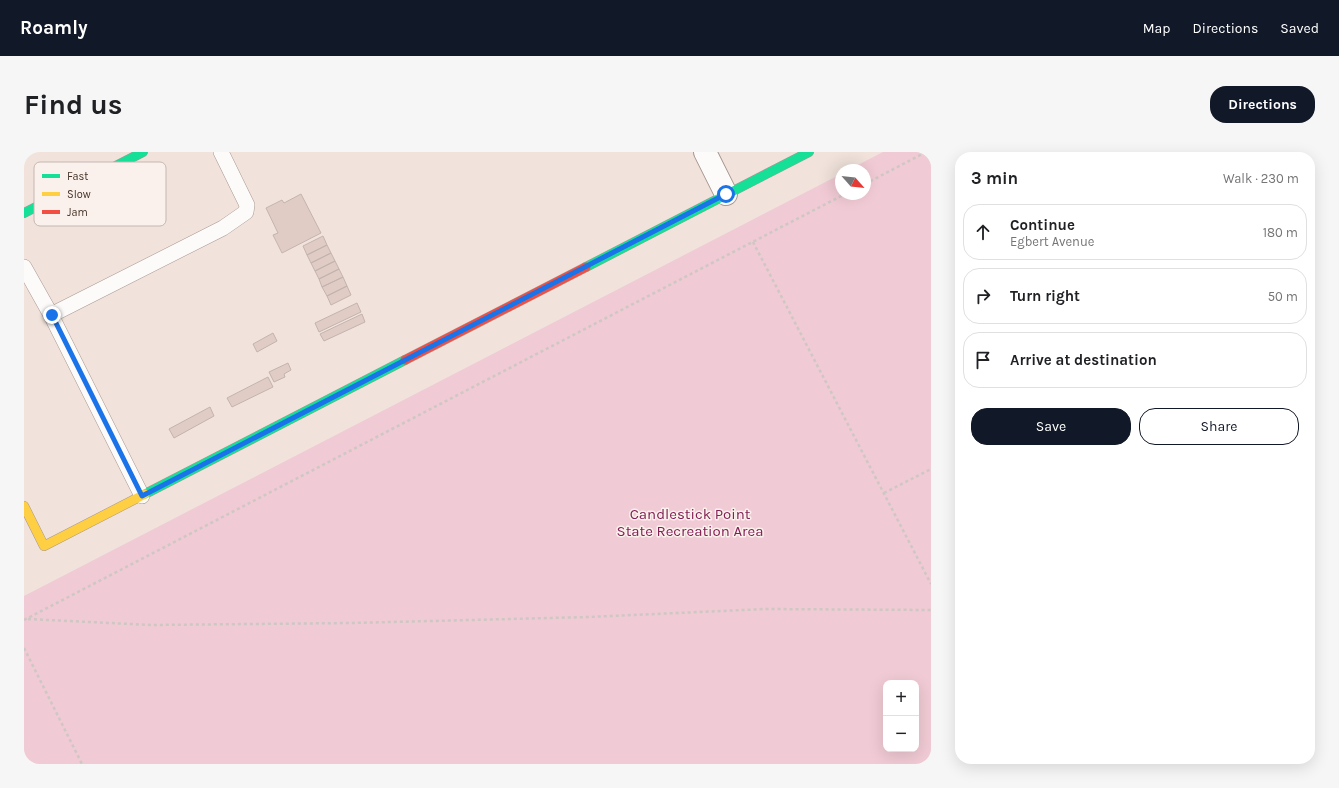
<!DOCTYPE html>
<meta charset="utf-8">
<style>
body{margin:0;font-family:Karla,sans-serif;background:#f6f6f6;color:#202124}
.controls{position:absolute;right:12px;bottom:12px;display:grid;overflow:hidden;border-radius:8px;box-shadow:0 4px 16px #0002}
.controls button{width:36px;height:36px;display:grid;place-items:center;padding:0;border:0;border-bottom:1px solid #e0e0e0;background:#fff;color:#202124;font:20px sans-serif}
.compass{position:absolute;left:811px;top:12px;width:36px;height:36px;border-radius:50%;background:#fff;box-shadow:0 4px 16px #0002;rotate:117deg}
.stop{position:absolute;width:12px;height:12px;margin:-9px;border:3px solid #1a73e8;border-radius:50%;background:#fff}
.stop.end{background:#1a73e8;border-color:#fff;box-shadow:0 1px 4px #0008}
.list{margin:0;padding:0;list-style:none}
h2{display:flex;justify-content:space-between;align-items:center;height:52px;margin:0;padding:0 16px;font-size:17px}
h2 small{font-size:13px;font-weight:400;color:#757577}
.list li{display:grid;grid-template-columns:26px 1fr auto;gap:12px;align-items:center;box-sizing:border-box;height:56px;margin:0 8px 8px;padding:0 8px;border:1px solid #e0e0e0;border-radius:16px}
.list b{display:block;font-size:15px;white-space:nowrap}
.list p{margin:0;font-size:13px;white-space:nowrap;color:#757577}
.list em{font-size:13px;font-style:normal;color:#757577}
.actions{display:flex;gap:8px;padding:12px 16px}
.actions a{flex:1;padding:9px 0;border:1px solid #111827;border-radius:16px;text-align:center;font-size:14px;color:#111827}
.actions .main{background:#111827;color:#fff}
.icon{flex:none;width:22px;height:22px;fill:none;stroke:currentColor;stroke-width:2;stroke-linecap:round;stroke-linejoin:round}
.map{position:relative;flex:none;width:907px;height:612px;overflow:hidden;border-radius:16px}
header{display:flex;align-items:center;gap:24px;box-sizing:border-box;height:56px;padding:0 20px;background:#111827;color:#fff}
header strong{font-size:19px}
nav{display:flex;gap:22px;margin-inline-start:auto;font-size:14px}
.intro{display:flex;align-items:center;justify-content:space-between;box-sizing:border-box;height:96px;padding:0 24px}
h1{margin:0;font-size:28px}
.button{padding:10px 18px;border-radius:16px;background:#111827;color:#fff;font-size:14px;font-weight:700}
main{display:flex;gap:24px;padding:0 24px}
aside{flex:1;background:#fff;border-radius:16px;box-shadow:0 4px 16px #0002}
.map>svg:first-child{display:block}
</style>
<header>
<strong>Roamly</strong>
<nav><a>Map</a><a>Directions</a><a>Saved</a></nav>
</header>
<div class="intro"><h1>Find us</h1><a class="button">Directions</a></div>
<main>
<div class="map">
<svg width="907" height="612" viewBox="0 0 907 612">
<rect width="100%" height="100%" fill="#f1e3db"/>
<path fill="#f0cad4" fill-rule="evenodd" d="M859,0H907V612H0V444L817,22V42H841V18H824ZM862,531H892V597H862Z"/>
<path fill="#e0ccc5" stroke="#c2b3ae" d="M277,42L297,81L258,101L249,83L254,81L242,56L258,48L260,51Z
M299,84L303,93L283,103L279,94Z
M303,93L307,101L287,111L283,103Z
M307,101L311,109L291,119L287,111Z
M311,109L315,117L295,127L291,119Z
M315,117L319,125L298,135L295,127Z
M319,125L323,134L303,144L298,135Z
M323,134L327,143L307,153L303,144Z
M333,151L337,160L295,180L291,171Z
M338,162L341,170L300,189L296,182Z
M249,181L253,189L233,200L229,192Z
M264,211L267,218L260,222L261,225L250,230L245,220Z
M244,225L249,235L208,255L203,246Z
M186,255L190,264L150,286L145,277Z"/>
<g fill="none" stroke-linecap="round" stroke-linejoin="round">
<g stroke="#a79991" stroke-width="16">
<path id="lane" d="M0,115L27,163L199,76L222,60L223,53L197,0
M27,163L118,344"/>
</g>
<g stroke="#a79991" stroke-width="24">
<path id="street" d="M681,0L702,42"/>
</g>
<g stroke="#a79991" stroke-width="10">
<path id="fast" d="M0,61L119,0
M562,115L785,0
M121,342L381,208"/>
</g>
<g stroke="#a79991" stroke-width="10">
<path id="slow" d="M0,354L20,394L121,342"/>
</g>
<g stroke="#a79991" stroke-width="10">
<path id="jam" d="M381,208L562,115"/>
</g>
<path stroke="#cec7c4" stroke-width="2.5" stroke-dasharray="3 3" stroke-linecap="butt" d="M841,32L902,0
M729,90L907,432
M860,341L907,317
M4,467L127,473L328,471L565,465L741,457L907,458
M0,468L821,42
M0,496L58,612"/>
<use href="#lane" stroke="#fdfbfa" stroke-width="15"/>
<use href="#street" stroke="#fdfbfa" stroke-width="22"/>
<use href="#fast" stroke="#16e098" stroke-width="9"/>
<use href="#slow" stroke="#ffcf43" stroke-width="9"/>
<use href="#jam" stroke="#f24e42" stroke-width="9"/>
</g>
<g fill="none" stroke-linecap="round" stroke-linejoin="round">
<path stroke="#1a73e8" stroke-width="5" d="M28,163L118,344L702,42"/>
</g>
<g text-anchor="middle" stroke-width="3" stroke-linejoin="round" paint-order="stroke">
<g font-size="15" fill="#821f55" stroke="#fbf1ec">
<text x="666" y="367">Candlestick Point<tspan x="666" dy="17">State Recreation Area</tspan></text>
</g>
</g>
<rect x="10" y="10" width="132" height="64" rx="6" fill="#fbf1ec" stroke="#c4b7b1" stroke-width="1"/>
<rect x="18" y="22" width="18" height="4" fill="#16e098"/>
<rect x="18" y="40" width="18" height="4" fill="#ffcf43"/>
<rect x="18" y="58" width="18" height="4" fill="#f24e42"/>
<g font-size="11" fill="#433127">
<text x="43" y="28">Fast</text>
<text x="43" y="46">Slow</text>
<text x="43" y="64">Jam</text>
</g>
</svg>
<div class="controls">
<button>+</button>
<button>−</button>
</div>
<svg class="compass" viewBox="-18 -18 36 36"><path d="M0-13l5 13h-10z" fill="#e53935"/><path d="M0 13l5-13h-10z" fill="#757577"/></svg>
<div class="stop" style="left:702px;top:42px"></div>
<div class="stop end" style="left:28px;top:163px"></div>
</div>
<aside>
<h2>3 min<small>Walk · 230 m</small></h2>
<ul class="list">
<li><svg class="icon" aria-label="ahead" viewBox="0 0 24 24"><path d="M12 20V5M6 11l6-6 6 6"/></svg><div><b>Continue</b><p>Egbert Avenue</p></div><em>180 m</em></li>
<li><svg class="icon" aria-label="right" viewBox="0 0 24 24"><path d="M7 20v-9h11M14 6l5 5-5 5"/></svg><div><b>Turn right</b></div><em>50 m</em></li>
<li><svg class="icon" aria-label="arrive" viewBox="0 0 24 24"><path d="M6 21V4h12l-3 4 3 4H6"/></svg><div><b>Arrive at destination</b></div></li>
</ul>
<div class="actions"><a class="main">Save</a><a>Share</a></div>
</aside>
</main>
